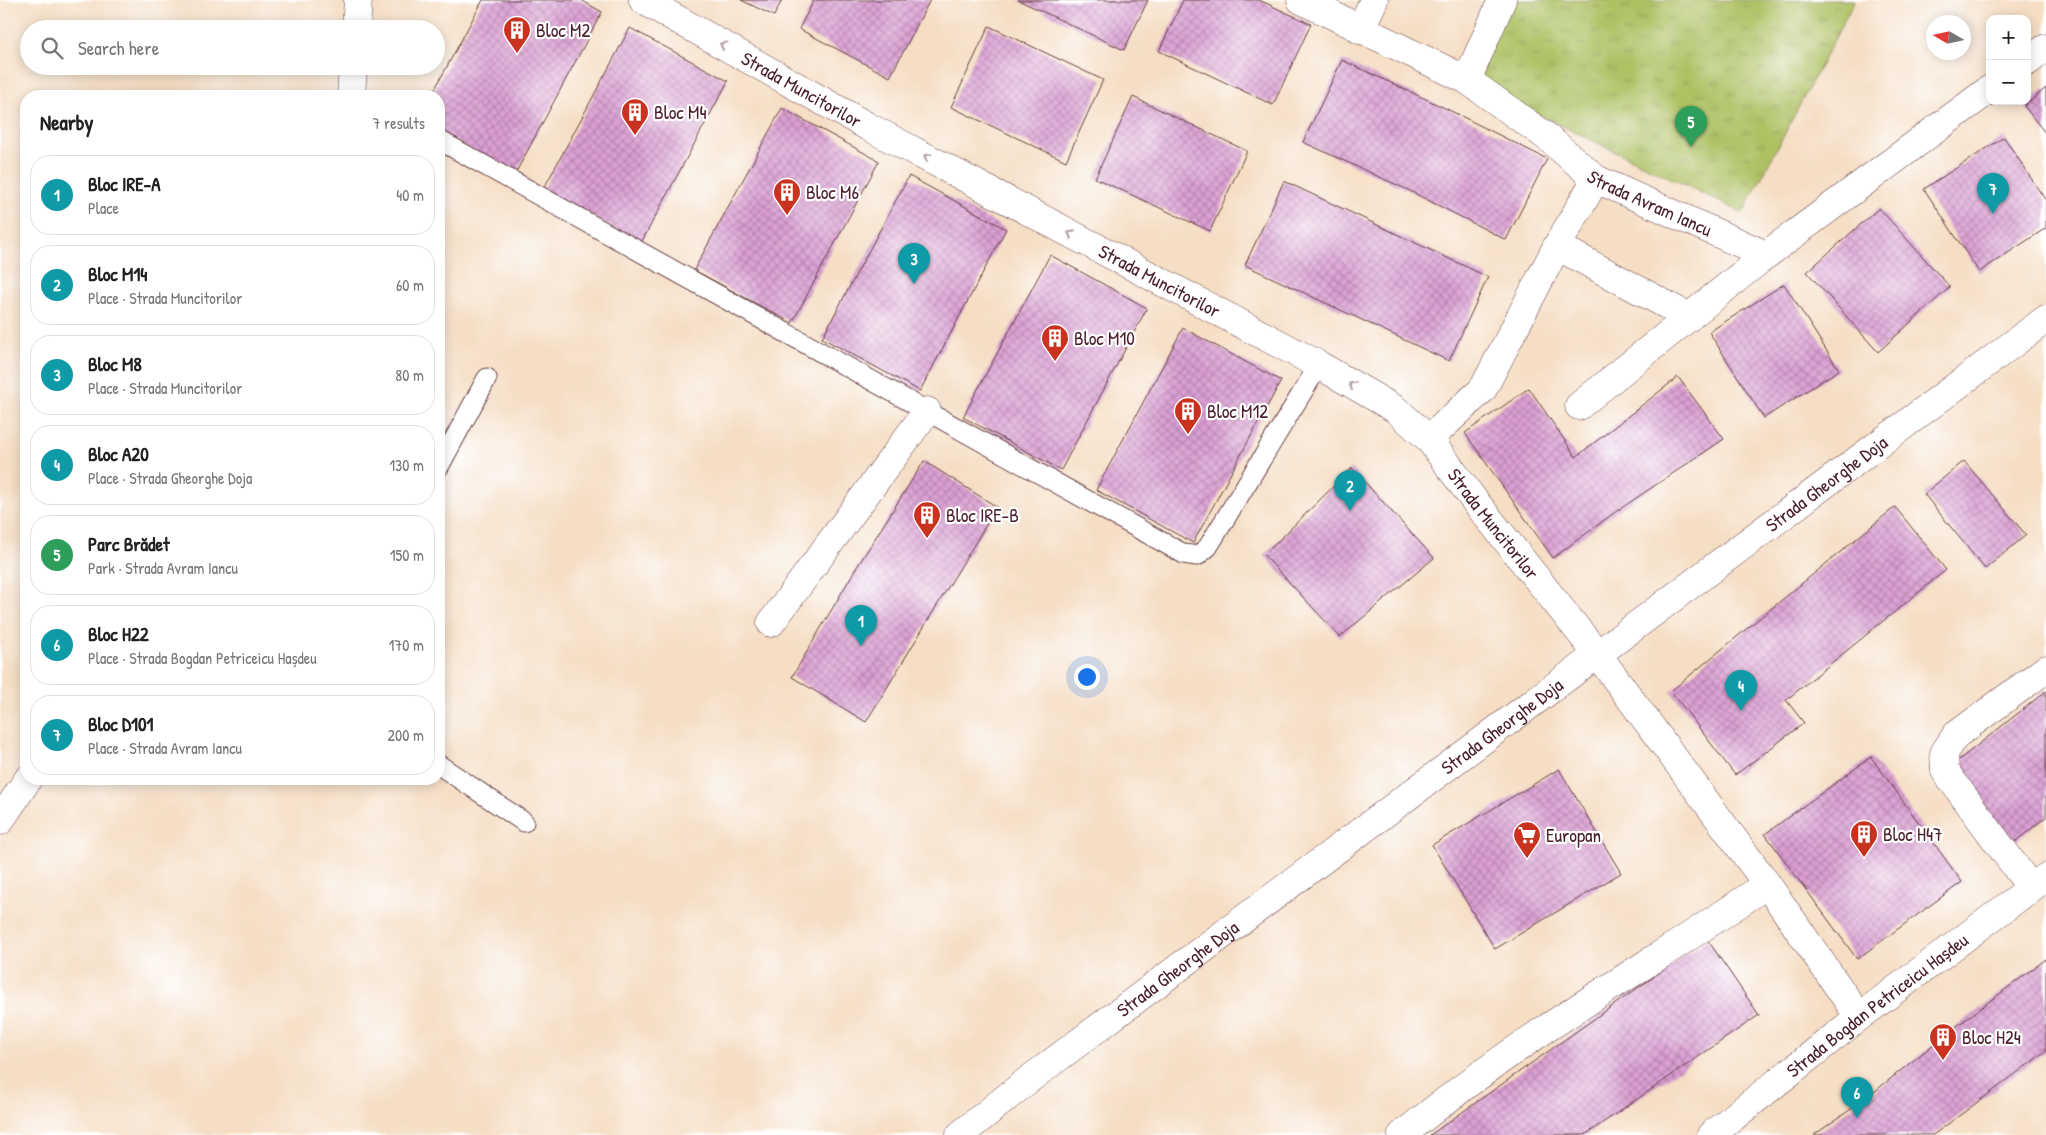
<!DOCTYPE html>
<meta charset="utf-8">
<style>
body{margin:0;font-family:"Patrick Hand",sans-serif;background:#f6f6f6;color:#222}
.controls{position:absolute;right:15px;top:15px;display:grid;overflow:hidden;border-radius:10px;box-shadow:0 2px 12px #0003}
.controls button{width:45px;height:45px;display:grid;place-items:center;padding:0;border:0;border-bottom:1px solid #e0e0e0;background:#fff;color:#222;font:25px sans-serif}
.compass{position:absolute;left:1926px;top:15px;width:45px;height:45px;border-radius:50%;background:#fff;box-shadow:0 2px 12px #0003;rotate:279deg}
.you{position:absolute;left:1086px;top:676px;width:18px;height:18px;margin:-12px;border:4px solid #fff;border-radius:50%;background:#1a73e8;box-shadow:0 0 0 8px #1a73e833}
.badge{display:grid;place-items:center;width:32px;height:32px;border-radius:50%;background:#c8321e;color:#fff;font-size:16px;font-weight:700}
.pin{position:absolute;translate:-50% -41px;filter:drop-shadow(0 1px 2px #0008)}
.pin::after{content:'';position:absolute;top:26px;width:18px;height:15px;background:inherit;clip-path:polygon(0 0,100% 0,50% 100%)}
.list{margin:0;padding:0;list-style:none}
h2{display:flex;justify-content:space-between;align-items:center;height:65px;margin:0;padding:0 20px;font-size:21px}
h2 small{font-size:16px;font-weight:400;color:#767676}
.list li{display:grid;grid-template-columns:32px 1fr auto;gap:15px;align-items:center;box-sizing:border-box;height:80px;margin:0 10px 10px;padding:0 10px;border:1px solid #e0e0e0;border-radius:20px}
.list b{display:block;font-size:19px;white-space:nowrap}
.list p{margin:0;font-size:16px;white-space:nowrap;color:#767676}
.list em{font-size:16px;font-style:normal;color:#767676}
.icon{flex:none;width:28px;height:28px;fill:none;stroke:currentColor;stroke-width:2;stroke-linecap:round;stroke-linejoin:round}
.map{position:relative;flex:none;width:2046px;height:1135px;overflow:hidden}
.search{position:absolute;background:#fff;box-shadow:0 2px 12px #0003;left:20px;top:20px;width:425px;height:55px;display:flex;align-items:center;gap:12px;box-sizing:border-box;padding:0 18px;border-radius:28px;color:#767676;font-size:19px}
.panel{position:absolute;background:#fff;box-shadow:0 2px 12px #0003;left:20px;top:90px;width:425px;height:695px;border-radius:20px}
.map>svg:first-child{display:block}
</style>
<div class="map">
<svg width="2046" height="1135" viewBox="0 0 2046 1135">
<defs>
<pattern id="park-tufts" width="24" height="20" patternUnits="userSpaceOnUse" patternTransform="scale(1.25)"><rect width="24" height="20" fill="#aec164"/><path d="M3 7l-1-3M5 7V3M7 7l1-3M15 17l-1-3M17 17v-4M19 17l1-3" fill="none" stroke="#97a557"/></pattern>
<pattern id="building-cross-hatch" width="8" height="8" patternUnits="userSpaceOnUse" patternTransform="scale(1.25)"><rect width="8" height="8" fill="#dca0d4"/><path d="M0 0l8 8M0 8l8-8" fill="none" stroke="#b482ac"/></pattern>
</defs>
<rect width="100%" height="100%" fill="#fff"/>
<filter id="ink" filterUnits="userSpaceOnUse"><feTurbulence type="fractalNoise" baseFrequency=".02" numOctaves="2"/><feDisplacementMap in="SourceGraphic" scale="10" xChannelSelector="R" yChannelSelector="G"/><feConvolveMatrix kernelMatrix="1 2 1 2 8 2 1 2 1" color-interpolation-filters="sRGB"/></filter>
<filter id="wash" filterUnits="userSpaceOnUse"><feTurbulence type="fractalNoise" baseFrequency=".0096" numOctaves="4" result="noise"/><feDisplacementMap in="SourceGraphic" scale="20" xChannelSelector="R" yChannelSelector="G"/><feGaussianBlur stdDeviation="1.12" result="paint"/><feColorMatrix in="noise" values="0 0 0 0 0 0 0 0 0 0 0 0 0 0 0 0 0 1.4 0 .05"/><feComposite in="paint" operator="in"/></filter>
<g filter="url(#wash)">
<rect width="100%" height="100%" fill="#f5dec4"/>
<path fill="url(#park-tufts)" stroke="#7c7048" d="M1511,0H1855L1743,213L1467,80Z"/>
<g id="blocks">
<path fill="url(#building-cross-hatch)" d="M483,0H581L602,12L515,174L439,132V96H431Z
M741,0H782L774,16Z
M814,0H930L890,77L799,29Z
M1018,0H1148L1124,50Z
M1183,0H1259L1311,24L1273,105L1159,51Z
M989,26L1103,80L1066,161L951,107Z
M630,28L728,81L641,243L543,190Z
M1342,60L1445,108L1547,159L1506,240L1408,190L1303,142Z
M2046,88V134L2024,106Z
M1133,97L1247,151L1210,231L1095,178Z
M782,108L879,161L792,323L694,270Z
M2004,137L2046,201V228L1979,272L1924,189Z
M909,176L1006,229L920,391L822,338Z
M1284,181L1488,277L1449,361L1245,265Z
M1879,208L1950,287L1878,352L1807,272Z
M1050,255L1147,308L1061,470L963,417Z
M1784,284L1839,370L1764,418L1709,332Z
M1183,328L1281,381L1193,543L1096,490Z
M1678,377L1724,439L1614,513L1553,558L1465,433L1529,388L1576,457Z
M924,461L997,507L866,722L792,677L855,570Z
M1964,461L2026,535L1985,569L1924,494Z
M1352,468L1434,558L1340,637L1264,555Z
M1895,507L1946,570L1786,700L1804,723L1735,775L1671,691Z
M2046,691V817L2011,845L1950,767Z
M1871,757L1962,882L1857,959L1765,834Z
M1559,769L1621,873L1495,949L1432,845Z
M1707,939L1759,1015L1585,1135H1430Z
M2046,959V1051L1994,1090L1933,1135H1814L1864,1100L1950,1031Z"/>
</g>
</g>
<g filter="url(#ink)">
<use href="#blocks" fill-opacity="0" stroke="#643c42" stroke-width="1"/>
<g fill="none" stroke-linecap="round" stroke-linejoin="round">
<g stroke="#643c42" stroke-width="21">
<path id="service" d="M439,140L1184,554L1197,556L1208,547L1319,365
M439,467L487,378
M439,765L524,822"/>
</g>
<g stroke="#643c42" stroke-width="29">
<g id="minor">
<path id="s1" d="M643,0L867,126L1319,365L1395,409L1429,439L1474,500L1598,655L1767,884L1859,1017"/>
<path id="s2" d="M1301,0L1467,80L1547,137L1596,179L1766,255L1990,89"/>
<path d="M356,29L358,0"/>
<path d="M1360,30L1374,0"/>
<path d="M2027,62L2046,48"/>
<path d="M1467,80L1502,0"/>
<path d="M351,96L353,66"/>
<path d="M1557,246L1689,317"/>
<path d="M1579,406L1766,255"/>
<path d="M1429,439L1483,389L1557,246L1596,179"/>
<path d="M771,623L927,411"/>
<path d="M0,821L28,779"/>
<path d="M2031,888L1945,771L1944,753L1956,735L2046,669"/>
<path d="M1402,1135C1454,1093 1508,1053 1564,1017C1632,972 1701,931 1767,884"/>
<path id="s3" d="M1711,1135L1859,1017L2046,877"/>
</g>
</g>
<g stroke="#643c42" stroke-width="29">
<g id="secondary">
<path id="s4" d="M960,1135L1027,1081L2046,319"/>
</g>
</g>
<use href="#service" stroke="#fff" stroke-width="19"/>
<use href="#minor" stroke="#fff" stroke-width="28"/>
<use href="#secondary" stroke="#fff" stroke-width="28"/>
</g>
<defs><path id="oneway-chevron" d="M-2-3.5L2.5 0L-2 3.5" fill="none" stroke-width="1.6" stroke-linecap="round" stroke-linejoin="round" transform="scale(1.25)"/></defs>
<g stroke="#ae9aa0">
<use href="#oneway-chevron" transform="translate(723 45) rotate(-151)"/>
<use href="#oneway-chevron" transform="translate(927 157) rotate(-152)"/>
<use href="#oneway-chevron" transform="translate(1071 234) rotate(-152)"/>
<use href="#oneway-chevron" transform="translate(1352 385) rotate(-150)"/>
</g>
</g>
<defs>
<g id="building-pin" transform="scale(1.4375)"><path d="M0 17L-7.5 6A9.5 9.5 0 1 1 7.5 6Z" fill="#c8321e" stroke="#fff"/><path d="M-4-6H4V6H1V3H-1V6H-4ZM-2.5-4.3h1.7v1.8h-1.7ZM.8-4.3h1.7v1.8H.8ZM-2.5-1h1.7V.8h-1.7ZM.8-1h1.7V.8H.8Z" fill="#fff"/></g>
<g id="supermarket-pin" transform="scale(1.4375)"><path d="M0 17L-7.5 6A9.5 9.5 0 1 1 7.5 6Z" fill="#c8321e" stroke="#fff"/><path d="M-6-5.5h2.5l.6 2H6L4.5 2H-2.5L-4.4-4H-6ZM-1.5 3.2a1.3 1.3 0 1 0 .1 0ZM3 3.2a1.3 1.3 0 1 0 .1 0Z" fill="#fff"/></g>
</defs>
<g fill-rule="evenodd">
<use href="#building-pin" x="517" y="30"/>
<use href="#building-pin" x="635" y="112"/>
<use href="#building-pin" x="787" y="192"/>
<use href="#building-pin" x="1055" y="338"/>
<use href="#building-pin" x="1188" y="411"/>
<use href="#building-pin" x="927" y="515"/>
<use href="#building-pin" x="1864" y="834"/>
<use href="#supermarket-pin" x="1527" y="835"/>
<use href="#building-pin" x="1943" y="1037"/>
</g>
<g text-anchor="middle" stroke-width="4.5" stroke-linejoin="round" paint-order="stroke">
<g font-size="19" fill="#4a1f2b" stroke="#fff" text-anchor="start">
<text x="536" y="37">Bloc M2</text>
<text x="654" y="119">Bloc M4</text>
<text x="806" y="199">Bloc M6</text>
<text x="1074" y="345">Bloc M10</text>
<text x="1207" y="418">Bloc M12</text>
<text x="946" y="522">Bloc IRE-B</text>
<text x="1883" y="841">Bloc H47</text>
<text x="1546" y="842">Europan</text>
<text x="1962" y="1044">Bloc H24</text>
</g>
<g font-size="19" fill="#4a1f2b" stroke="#fff">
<text dy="7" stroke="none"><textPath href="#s1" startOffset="182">Strada Muncitorilor</textPath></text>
<text dy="7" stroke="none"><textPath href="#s2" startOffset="406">Strada Avram Iancu</textPath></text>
<text dy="7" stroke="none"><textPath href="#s1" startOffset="588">Strada Muncitorilor</textPath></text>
<text dy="7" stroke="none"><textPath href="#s4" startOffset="1084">Strada Gheorghe Doja</textPath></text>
<text dy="7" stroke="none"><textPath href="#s1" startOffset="1008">Strada Muncitorilor</textPath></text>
<text dy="7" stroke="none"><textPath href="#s4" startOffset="679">Strada Gheorghe Doja</textPath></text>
<text dy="7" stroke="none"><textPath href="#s4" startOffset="274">Strada Gheorghe Doja</textPath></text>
<text dy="7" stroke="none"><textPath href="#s3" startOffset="211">Strada Bogdan Petriceicu Hașdeu</textPath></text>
</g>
</g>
</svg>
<div class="controls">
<button>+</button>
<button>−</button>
</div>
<svg class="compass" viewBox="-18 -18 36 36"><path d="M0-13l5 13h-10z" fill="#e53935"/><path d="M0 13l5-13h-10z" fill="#767676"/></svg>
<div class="you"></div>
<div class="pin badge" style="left:861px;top:646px;background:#0f9aa8">1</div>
<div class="pin badge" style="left:1350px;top:511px;background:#0f9aa8">2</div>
<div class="pin badge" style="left:914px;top:284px;background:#0f9aa8">3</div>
<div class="pin badge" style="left:1741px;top:711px;background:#0f9aa8">4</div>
<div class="pin badge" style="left:1691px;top:147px;background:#2e9e5b">5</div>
<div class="pin badge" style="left:1857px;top:1118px;background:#0f9aa8">6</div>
<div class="pin badge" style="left:1993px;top:214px;background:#0f9aa8">7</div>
<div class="search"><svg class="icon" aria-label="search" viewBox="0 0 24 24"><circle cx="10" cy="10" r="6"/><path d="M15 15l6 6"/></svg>Search here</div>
<section class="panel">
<h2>Nearby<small>7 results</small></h2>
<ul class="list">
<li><span class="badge" style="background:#0f9aa8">1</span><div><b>Bloc IRE-A</b><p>Place</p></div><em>40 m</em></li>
<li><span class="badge" style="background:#0f9aa8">2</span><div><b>Bloc M14</b><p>Place · Strada Muncitorilor</p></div><em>60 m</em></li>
<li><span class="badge" style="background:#0f9aa8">3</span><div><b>Bloc M8</b><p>Place · Strada Muncitorilor</p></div><em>80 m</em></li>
<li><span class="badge" style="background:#0f9aa8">4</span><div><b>Bloc A20</b><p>Place · Strada Gheorghe Doja</p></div><em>130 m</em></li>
<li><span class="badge" style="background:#2e9e5b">5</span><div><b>Parc Brădet</b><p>Park · Strada Avram Iancu</p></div><em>150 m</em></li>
<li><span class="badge" style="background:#0f9aa8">6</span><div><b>Bloc H22</b><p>Place · Strada Bogdan Petriceicu Hașdeu</p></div><em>170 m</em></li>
<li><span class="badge" style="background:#0f9aa8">7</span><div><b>Bloc D101</b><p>Place · Strada Avram Iancu</p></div><em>200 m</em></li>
</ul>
</section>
</div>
